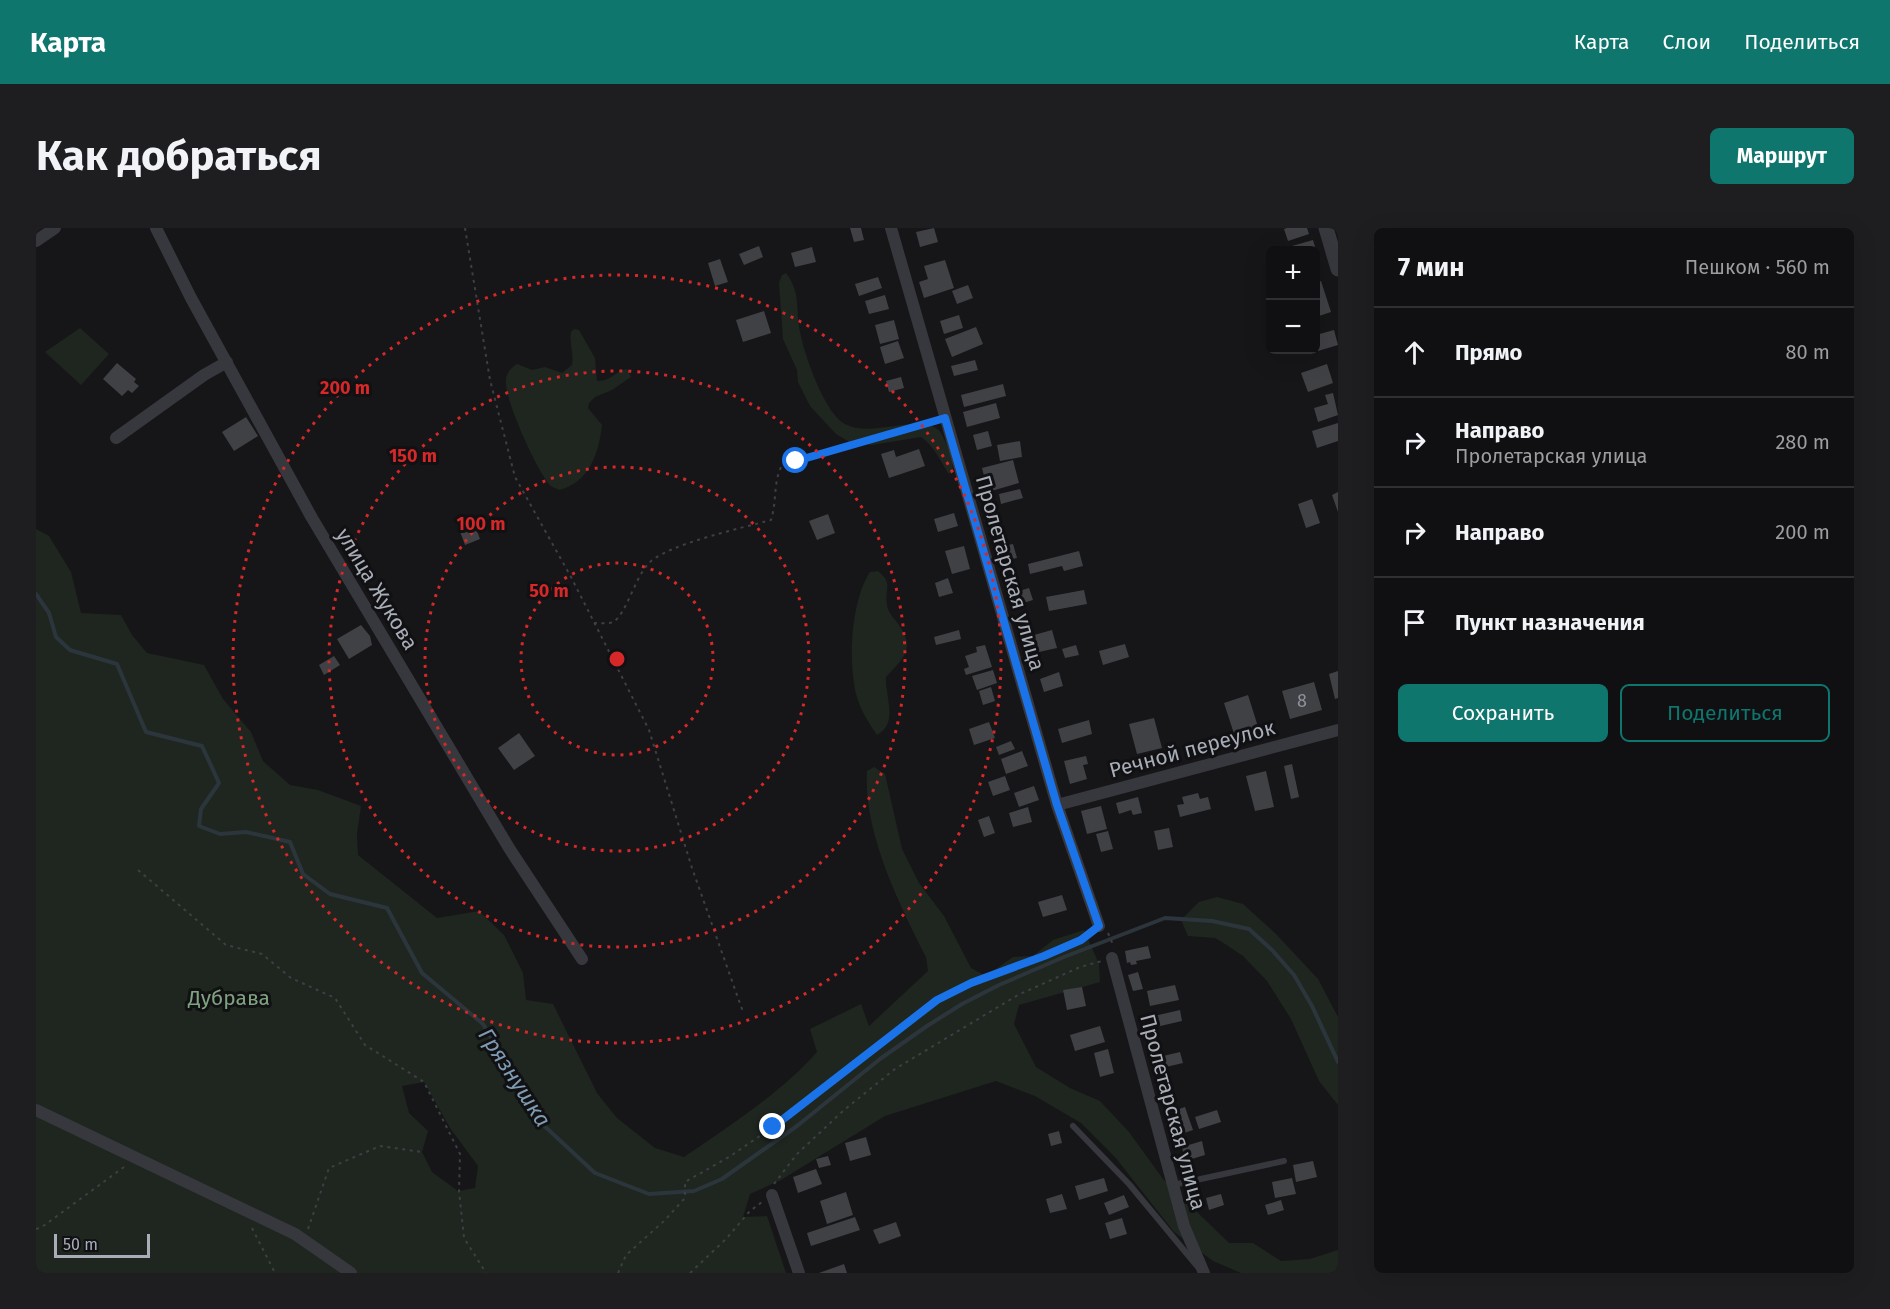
<!DOCTYPE html>
<html lang="ru">
<meta charset="utf-8">
<style>
body{margin:0;font-family:"Fira Sans",sans-serif;background:#1e1e20;color:#f1f3f6}
.controls{position:absolute;right:18px;top:18px;display:grid;overflow:hidden;border-radius:9px;box-shadow:0 6px 24px #0002}
.controls button{width:54px;height:54px;display:grid;place-items:center;padding:0;border:0;border-bottom:2px solid #303032;background:#101012;color:#f1f3f6;font:30px sans-serif}
.scale{position:absolute;left:18px;bottom:15px;width:96px;box-sizing:border-box;padding-left:6px;border:3px solid #a8adb8;border-top:0;font-size:16px;line-height:21px;white-space:nowrap;color:#a8adb8;-webkit-text-stroke:4px #111113;paint-order:stroke}
.stop{position:absolute;width:18px;height:18px;margin:-14px;border:4px solid #1a73e8;border-radius:50%;background:#fff}
.stop.end{background:#1a73e8;border-color:#fff;box-shadow:0 2px 6px #0008}
.list{margin:0;padding:0;list-style:none}
h2{display:flex;justify-content:space-between;align-items:center;height:78px;margin:0;padding:0 24px;font-size:26px}
h2 small{font-size:20px;font-weight:400;color:#9c9d9f}
.list li{display:grid;grid-template-columns:39px 1fr auto;gap:18px;align-items:center;box-sizing:border-box;height:90px;padding:0 24px;border-top:2px solid #303032}
.list b{display:block;font-size:22px;white-space:nowrap}
.list p{margin:0;font-size:20px;white-space:nowrap;color:#9c9d9f}
.list em{font-size:20px;font-style:normal;color:#9c9d9f}
.actions{display:flex;gap:12px;padding:18px 24px}
.actions a{flex:1;padding:14px 0;border:2px solid #0f766e;border-radius:9px;text-align:center;font-size:21px;color:#0f766e}
.actions .main{background:#0f766e;color:#fff}
.icon{flex:none;width:33px;height:33px;fill:none;stroke:currentColor;stroke-width:2;stroke-linecap:round;stroke-linejoin:round}
.map{position:relative;flex:none;width:1302px;height:1045px;overflow:hidden;border-radius:9px}
header{display:flex;align-items:center;gap:36px;box-sizing:border-box;height:84px;padding:0 30px;background:#0f766e;color:#fff}
header strong{font-size:28px}
nav{display:flex;gap:33px;margin-inline-start:auto;font-size:21px}
.intro{display:flex;align-items:center;justify-content:space-between;box-sizing:border-box;height:144px;padding:0 36px}
h1{margin:0;font-size:42px}
.button{padding:15px 27px;border-radius:9px;background:#0f766e;color:#fff;font-size:21px;font-weight:700}
main{display:flex;gap:36px;padding:0 36px}
aside{flex:1;background:#101012;border-radius:9px;box-shadow:0 6px 24px #0002}
.map>svg:first-child{display:block}
</style>
<header>
<strong>Карта</strong>
<nav><a>Карта</a><a>Слои</a><a>Поделиться</a></nav>
</header>
<div class="intro"><h1>Как добраться</h1><a class="button">Маршрут</a></div>
<main>
<div class="map">
<svg width="1302" height="1045" viewBox="0 0 1302 1045">
<rect width="100%" height="100%" fill="#161618"/>
<path fill="#1e261f" fill-rule="evenodd" d="M750,45C764,64 760,76 763,98C766,121 788,185 809,196C835,210 879,187 900,200C905,203 907,209 910,215C915,226 918,234 916,246L912,245C904,232 898,218 885,209L836,217L815,215L800,206L774,178L762,154L761,142L747,111L743,55L746,47Z
M44,100L73,126L45,157L9,124Z
M538,101L543,102L559,130L561,153C574,154 579,143 591,141L595,149L576,162L559,169L553,175L552,180L566,197C563,225 553,255 523,262C521,261 516,259 515,258C501,244 470,174 470,155C469,147 474,140 481,136L496,142L509,139L526,145L536,137C538,126 533,115 535,104Z
M0,301L13,308L35,344L45,385L85,387L96,407L111,425L168,437L187,471L215,504L227,533L254,557L282,562L325,578L321,606L322,627L401,690L443,683L468,707L487,745L490,772L517,776L561,865L581,890L619,920L648,929C692,899 746,864 781,824L774,801L825,776L833,798L892,743L890,729C863,676 827,603 831,543L838,539L849,546L866,621L883,655L908,688L935,740L950,748L977,729L997,728L1017,712L1048,702L1063,736L1064,754L983,777L978,796L1000,839L1034,860L1064,873L1093,904L1127,951L1193,1015H1217L1245,1033L1274,1031L1302,1022V1045H1205L1177,1033L1138,1004L1079,929L1045,895L999,868L960,853L849,888L745,952L714,966L707,989L731,988L750,1045H0ZM388,854L414,900L442,938L439,960L422,963L396,944L386,924L392,903L373,885L366,858Z
M842,343C858,356 848,361 851,377C852,384 856,388 860,393C880,419 870,428 850,449C849,469 863,495 841,507C832,494 824,481 820,466C812,432 815,373 834,344Z
M1181,669L1207,676L1240,706L1282,751L1302,789V877L1283,853L1255,791L1231,753L1207,728L1186,714L1179,710L1152,708L1145,692L1163,674Z"/>
<g fill="none" stroke-linecap="round" stroke-linejoin="round">
<path stroke="#2c353c" stroke-width="4" d="M0,366L13,385L20,409L34,422L81,436L110,504L166,518L183,555L165,581L163,598L184,606L210,604L254,614L267,646L294,666L351,680L386,745L447,796L503,893L559,945L613,966L658,963L686,951L761,898L844,831L891,798L926,776L963,757L1028,729L1129,690L1176,693L1213,701L1236,722L1258,747L1276,778L1302,834"/>
</g>
<path fill="#404145" d="M814,0H825L828,12L818,14Z
M898,0L902,14L884,19L880,4Z
M1251,0H1271L1273,6L1252,13L1248,1Z
M1277,12L1280,22H1250L1249,20Z
M723,18L727,29L708,37L703,26Z
M776,19L780,34L759,39L755,25Z
M684,31L692,54L679,58L672,35Z
M909,32L918,60L888,70L883,54L892,51L888,38Z
M842,49L846,60L823,68L819,56Z
M1285,53L1295,84L1280,89V55Z
M932,57L937,70L921,76L916,63Z
M849,67L853,81L833,86L829,73Z
M728,83L735,105L707,114L700,92Z
M923,87L927,100L908,106L904,93Z
M858,92L863,111L844,116L839,97Z
M940,99L947,116L916,129L909,111Z
M1298,102L1302,117L1282,123L1280,107Z
M862,113L868,130L849,136L844,119Z
M939,132L942,142L918,148L915,138Z
M81,135L100,151L98,154L103,158L96,165L92,162L86,168L67,151Z
M1291,136L1297,155L1272,164L1265,145Z
M865,149L868,160L853,164L850,153Z
M967,156L970,168L928,179L925,167Z
M1297,165L1302,187L1282,194L1278,180L1292,176L1289,167Z
M960,175L964,190L931,199L927,184Z
M210,189L222,208L198,223L186,204Z
M1302,195V213L1281,220L1276,203Z
M952,203L956,218L941,222L937,207Z
M984,213L986,229L964,233L961,217Z
M883,221L889,238L853,250L845,226L858,222L860,229Z
M977,232L983,255L952,264L946,240Z
M984,261L987,270L965,276L963,266Z
M1302,264V284L1296,267Z
M1276,271L1284,295L1270,300L1262,276Z
M918,285L922,298L902,304L898,291Z
M792,286L799,305L781,312L773,293Z
M437,292L444,311L429,317L422,298Z
M977,316L981,330L966,333L963,319Z
M928,318L934,341L916,346L909,323Z
M1043,323L1047,338L1028,343L1026,338L994,346L992,336Z
M912,350L917,365L903,369L899,355Z
M993,360L997,372L981,377L977,365Z
M1048,362L1051,376L1013,383L1010,369Z
M325,397L334,408L336,417L313,431L301,411Z
M923,402L925,411L900,417L898,409Z
M1016,402L1021,420L1003,424L998,407Z
M1089,416L1093,429L1067,437L1063,423Z
M949,417L956,439L930,447L928,441L933,439L929,428L941,424L940,419Z
M1040,417L1043,427L1029,430L1026,421Z
M298,428L304,437L288,447L283,437Z
M957,442L961,455L941,462L936,448Z
M1302,443V470L1299,471L1293,446Z
M1023,444L1027,458L1008,464L1004,451Z
M1278,454L1286,482L1254,491L1246,463Z
M955,459L959,473L947,477L943,463Z
M1212,467L1224,505L1200,512L1188,475Z
M1118,490L1126,520L1101,526L1093,496Z
M1053,492L1056,506L1026,515L1022,501Z
M953,494L959,510L938,517L933,501Z
M483,505L499,528L478,542L462,520Z
M975,513L979,521L963,527L960,519Z
M986,523L992,538L970,546L965,531Z
M1050,528L1052,536L1047,537L1051,551L1034,556L1028,533Z
M1256,536L1263,569L1255,571L1248,538Z
M1230,543L1238,579L1219,583L1210,548Z
M969,548L974,562L957,568L952,554Z
M998,558L1003,572L983,579L978,565Z
M1162,565L1164,571L1172,569L1175,581L1144,589L1141,577L1148,576L1146,569Z
M1102,569L1106,585L1097,587L1095,582L1083,586L1080,575Z
M1065,578L1071,601L1051,606L1045,583Z
M992,579L996,594L977,599L973,585Z
M953,588L959,605L948,609L942,592Z
M1133,600L1137,619L1122,622L1118,603Z
M1072,603L1077,621L1065,624L1060,606Z
M1026,667L1031,682L1007,689L1002,674Z
M1112,718L1115,730L1100,733L1101,736L1095,737L1094,734L1091,735L1089,723Z
M1102,744L1107,761L1097,763L1092,747Z
M1139,757L1143,772L1114,778L1111,763Z
M1046,759L1050,778L1031,782L1027,762Z
M1144,782L1146,793L1120,799L1118,788Z
M1064,798L1069,814L1039,823L1034,807Z
M1072,821L1078,845L1064,849L1058,825Z
M1144,824L1147,835L1130,839L1127,828Z
M1149,879L1157,902L1145,906L1137,883Z
M1181,882L1185,894L1163,901L1159,889Z
M1023,903L1026,915L1015,918L1012,906Z
M830,909L835,927L814,933L809,915Z
M1166,913L1169,927L1149,933L1146,919Z
M792,928L795,937L783,940L780,931Z
M1277,933L1281,949L1260,954L1257,937Z
M780,941L786,956L762,965L757,949Z
M1068,950L1072,963L1043,972L1039,958Z
M1256,950L1260,966L1239,970L1236,954Z
M810,964L817,987L791,996L784,973Z
M1026,966L1031,981L1014,985L1010,971Z
M1185,966L1188,977L1173,982L1170,970Z
M1088,967L1093,979L1073,987L1068,975Z
M1245,972L1248,982L1232,987L1229,977Z
M819,989L824,1002L775,1018L771,1005Z
M1086,990L1091,1006L1074,1011L1069,995Z
M860,994L865,1008L843,1016L837,1002Z
M808,1036L811,1045H783Z"/>
<g fill="none" stroke-linecap="round" stroke-linejoin="round">
<path stroke="#3d3f44" stroke-width="2" stroke-dasharray="3 4.5" stroke-linecap="butt" d="M429,0L454,152L479,249L535,349L613,502L656,640L707,784
M558,395C564,395 572,396 577,394C590,387 599,349 613,335C632,316 706,300 735,292C741,273 737,257 745,239L899,194
M102,642L190,717L226,726L255,750L299,770L329,817L388,854L424,926L423,963L428,1010L450,1045
M1072,705L1078,719
M738,956L761,926L808,882L859,841L982,767L1044,739L1066,733
M216,1000L239,1045
M0,1001L6,999L88,939
M272,1001L293,940L344,918L386,924
M582,1045L590,1027L628,993L649,970V954L693,929L737,899L901,772L935,755L1008,728L1045,712L1054,704
M654,1045L690,1011L714,983L726,974"/>
<path stroke="#37383d" stroke-width="6" d="M1037,898L1093,956L1161,1038
M1137,957L1248,933"/>
<path stroke="#37383d" stroke-width="12" d="M120,0L155,70L276,290L473,620L546,731
M855,0L1021,577L1063,698
M0,13L19,0
M80,210L168,147L191,134
M1021,577L1302,502
M1076,730L1148,998L1168,1045
M0,882L259,1006L315,1045
M736,967L763,1045"/>
<path stroke="#37383d" stroke-width="15" d="M1290,0L1302,41"/>
</g>
<g fill="none" stroke-linecap="round" stroke-linejoin="round">
<path stroke="#1a73e8" stroke-width="8" d="M737,899L901,772L935,755L1008,728L1045,712L1063,698L1021,577L909,190L760,233"/>
</g>
<g fill="none" stroke="#d62828" stroke-width="3" stroke-dasharray="3 6">
<circle cx="581" cy="431" r="96"/>
<circle cx="581" cy="431" r="192"/>
<circle cx="581" cy="431" r="288"/>
<circle cx="581" cy="431" r="384"/>
</g>
<g text-anchor="middle" stroke-width="6" stroke-linejoin="round" paint-order="stroke">
<g font-size="18" fill="#8e929b">
<text x="1266" y="479">8</text>
</g>
<g font-size="21" fill="#a8adb8" stroke="#111113">
<text transform="translate(974 345) rotate(74)" y="7">Пролетарская улица</text>
<text transform="translate(341 361) rotate(59)" y="7">улица Жукова</text>
<text transform="translate(1156 521) rotate(-15)" y="7">Речной переулок</text>
<text transform="translate(1137 884) rotate(75)" y="7">Пролетарская улица</text>
</g>
<g font-size="21" fill="#7fa381" stroke="#111113">
<text x="193" y="777">Дубрава</text>
</g>
<g font-size="22" font-style="italic" fill="#7f9bb3" stroke="#111113">
<text transform="translate(479 849) rotate(57)" y="8">Грязнушка</text>
</g>
</g>
<circle cx="581" cy="431" r="9" fill="#d62828" stroke="#111113" stroke-width="3"/>
<g font-size="18" text-anchor="middle" font-weight="bold" fill="#d62828" stroke="#111113" stroke-width="6" stroke-linejoin="round" paint-order="stroke">
<text x="309" y="166">200 m</text>
<text x="377" y="234">150 m</text>
<text x="445" y="302">100 m</text>
<text x="513" y="369">50 m</text>
</g>
</svg>
<div class="controls">
<button>+</button>
<button>−</button>
</div>
<div class="scale">50 m</div>
<div class="stop" style="left:760px;top:233px"></div>
<div class="stop end" style="left:737px;top:899px"></div>
</div>
<aside>
<h2>7 мин<small>Пешком · 560 m</small></h2>
<ul class="list">
<li><svg class="icon" aria-label="ahead" viewBox="0 0 24 24"><path d="M12 20V5M6 11l6-6 6 6"/></svg><div><b>Прямо</b></div><em>80 m</em></li>
<li><svg class="icon" aria-label="right" viewBox="0 0 24 24"><path d="M7 20v-9h11M14 6l5 5-5 5"/></svg><div><b>Направо</b><p>Пролетарская улица</p></div><em>280 m</em></li>
<li><svg class="icon" aria-label="right" viewBox="0 0 24 24"><path d="M7 20v-9h11M14 6l5 5-5 5"/></svg><div><b>Направо</b></div><em>200 m</em></li>
<li><svg class="icon" aria-label="arrive" viewBox="0 0 24 24"><path d="M6 21V4h12l-3 4 3 4H6"/></svg><div><b>Пункт назначения</b></div></li>
</ul>
<div class="actions"><a class="main">Сохранить</a><a>Поделиться</a></div>
</aside>
</main>
